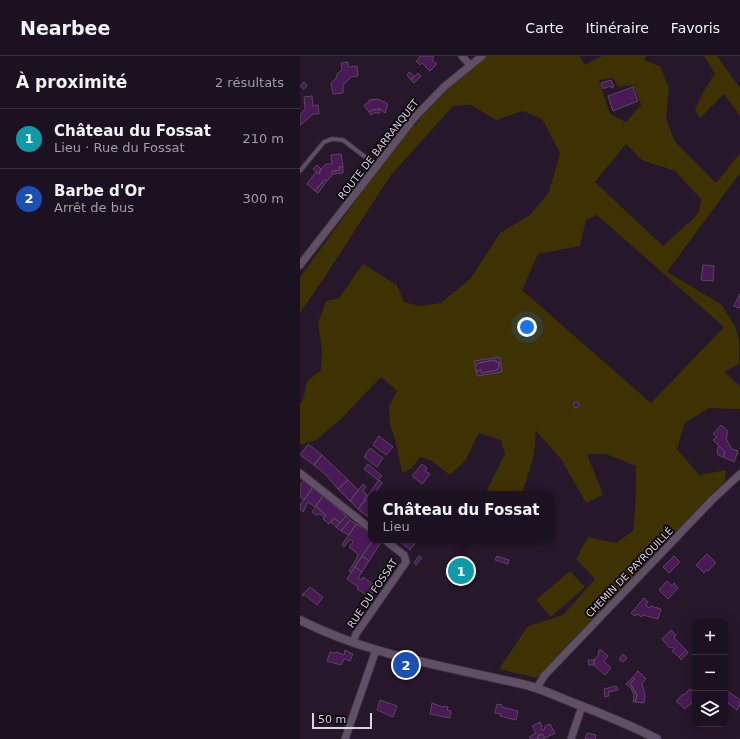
<!DOCTYPE html>
<html lang="fr">
<meta charset="utf-8">
<style>
body{margin:0;font-family:"DejaVu Sans",sans-serif;background:#291f2d;color:#f1f3f6}
.controls{position:absolute;right:12px;bottom:12px;display:grid;overflow:hidden;border-radius:8px;box-shadow:0 4px 16px #0002}
.controls button{width:36px;height:36px;display:grid;place-items:center;padding:0;border:0;border-bottom:1px solid #3a313e;background:#1c1120;color:#f1f3f6;font:20px sans-serif}
.scale{position:absolute;left:12px;bottom:10px;width:60px;box-sizing:border-box;padding-left:4px;border:2px solid #dcd2df;border-top:0;font-size:11px;line-height:14px;white-space:nowrap;color:#dcd2df;-webkit-text-stroke:3px #0b060d;paint-order:stroke}
.you{position:absolute;left:227px;top:271px;width:14px;height:14px;margin:-10px;border:3px solid #fff;border-radius:50%;background:#1a73e8;box-shadow:0 0 0 6px #1a73e833}
.badge{display:grid;place-items:center;width:26px;height:26px;border-radius:50%;background:#d8b434;color:#fff;font-size:13px;font-weight:700}
.pin{position:absolute;translate:-50% -50%;border:2px solid #fff;box-shadow:0 1px 4px #0006}
.popup{position:absolute;left:68px;top:435px;width:186px;height:52px;box-sizing:border-box;display:grid;place-content:center;border-radius:8px;background:#1c1120;filter:drop-shadow(0 1px 3px #0005);font-size:13px;white-space:nowrap;color:#a09da5}
.popup b{font-size:15px;color:#f1f3f6}
.popup::after{content:'';position:absolute;left:50%;top:100%;margin-left:-8px;border:8px solid transparent;border-top-color:#1c1120}
.list{margin:0;padding:0;list-style:none}
h2{display:flex;justify-content:space-between;align-items:center;height:52px;margin:0;padding:0 16px;font-size:17px}
h2 small{font-size:13px;font-weight:400;color:#a09da5}
.list li{display:grid;grid-template-columns:26px 1fr auto;gap:12px;align-items:center;box-sizing:border-box;height:60px;padding:0 16px;border-top:1px solid #3a313e}
.list b{display:block;font-size:15px;white-space:nowrap}
.list p{margin:0;font-size:13px;white-space:nowrap;color:#a09da5}
.list em{font-size:13px;font-style:normal;color:#a09da5}
.icon{flex:none;width:22px;height:22px;fill:none;stroke:currentColor;stroke-width:2;stroke-linecap:round;stroke-linejoin:round}
.map{position:relative;flex:none;width:440px;height:683px;overflow:hidden}
header{display:flex;align-items:center;gap:24px;box-sizing:border-box;height:56px;padding:0 20px;background:#1c1120;border-bottom:1px solid #3a313e}
header strong{font-size:19px}
nav{display:flex;gap:22px;margin-inline-start:auto;font-size:14px}
main{display:flex}
aside{flex:1;background:#1c1120}
.map>svg:first-child{display:block}
</style>
<header>
<strong>Nearbee</strong>
<nav><a>Carte</a><a>Itinéraire</a><a>Favoris</a></nav>
</header>
<main>
<aside>
<h2>À proximité<small>2 résultats</small></h2>
<ul class="list">
<li><span class="badge" style="background:#0f9aa8">1</span><div><b>Château du Fossat</b><p>Lieu · Rue du Fossat</p></div><em>210 m</em></li>
<li><span class="badge" style="background:#1a4fb4">2</span><div><b>Barbe d'Or</b><p>Arrêt de bus</p></div><em>300 m</em></li>
</ul>
</aside>
<div class="map">
<svg width="440" height="683" viewBox="0 0 440 683">
<rect width="100%" height="100%" fill="#26172a"/>
<path fill="#3e3102" fill-rule="evenodd" d="M186,0H280L285,9L302,0H347L344,4L360,10L369,32L366,63L375,86L416,127L440,97V117L367,216L421,248L435,270L439,284V308L424,316L440,330V353L409,352L385,367L377,393L399,419L426,414L425,425L237,622L199,613L228,570L263,559L295,523L276,503L288,481L316,487L333,475L336,441V410L306,398H287L303,439L286,447L261,403L236,375L234,399L222,438H185L205,398L201,384L179,377L165,405L150,419L130,404L120,401L111,413L102,417L96,386L90,369L89,350L97,335L81,321L41,363L16,384L0,389V347H2L7,325L21,314L22,295L18,267L26,245L39,242L63,208L97,229L104,246L120,250L141,247L171,222L200,177L230,159L249,136L260,97L242,63L223,55L196,64L171,49L153,50L91,119L24,222L0,257V221L87,102L136,44L179,5ZM313,22L318,31L332,29L337,37L341,49L326,66L310,58L299,24ZM326,88L342,104L375,115L402,144L397,159L363,190L295,126ZM297,159L424,271L351,347L222,234L238,198L280,190L286,164Z
M404,0H417L440,32V60L424,38L400,62L395,54L403,36L415,18Z
M270,515L285,531L251,561L236,544Z"/>
<path fill="#491a55" stroke="#59485e" d="M119,0H133L134,1L132,4L137,8L130,15L122,7L120,9L116,5L120,1Z
M48,6V11L57,10L58,20L51,21L45,27H44L43,29V37L33,38L31,28L37,21V18L42,14L41,7Z
M109,16L114,20L111,24L107,19Z
M118,17L121,20L114,27L111,24Z
M311,24L314,31L311,32L310,30L303,33L301,27Z
M4,26L7,29L4,33L0,30Z
M333,31L338,45L313,55L308,40Z
M12,40L13,50L18,49L19,58H13L1,69L0,68V59L5,53L4,41Z
M78,43L88,48L85,57L80,53L73,54L69,56L64,49L69,46V44Z
M80,53V57H74L71,59L69,56L73,54Z
M41,98L43,111H39L40,114L32,115L31,116L33,118L27,125L25,123L15,135L7,128L16,116L19,118L20,116L19,115L26,108H32L31,99Z
M17,109L21,113L19,118L13,113Z
M39,111H43V117L33,118L31,116L40,114Z
M25,123L27,125L18,137L15,135Z
M403,209L414,210L413,225L401,224Z
M440,238V251L439,252L434,250Z
M200,301L202,316L177,320L176,315L181,314L182,317L197,314L199,311V306H196L195,304L179,307L175,310L174,305Z
M195,304L196,306H199V311L197,314L182,317L181,314L176,315L175,310L179,307Z
M275,346H278L280,349L278,351L275,352L273,348Z
M421,369L428,375L426,383L432,393L438,395L434,406L423,401L425,396L413,384L417,381L413,378Z
M79,380L93,391L86,399L73,389Z
M8,388L22,399L14,409L0,399Z
M418,391H420L425,396L423,401L418,399L417,393Z
M70,392L83,402L77,411L64,401Z
M22,399L48,424L38,433L27,420L14,409Z
M68,408L82,420L78,424L64,413Z
M122,408L127,412L125,415L130,418L122,428L112,420Z
M4,424L12,432L4,444L0,441V429Z
M48,424L58,434L50,445L38,433Z
M79,424L82,427L74,438H71V441L68,446L71,449V463L58,453Z
M63,428L66,431L63,435L67,439L64,443L66,444L58,453L50,445Z
M13,432L23,440L15,451L8,446L3,456L0,453V449Z
M23,440L46,460L40,467L34,462L29,468L23,463L26,459L16,450Z
M16,450L26,459L24,461L20,458L16,459L12,456Z
M46,460L50,464L41,475L36,471Z
M34,462L40,467L36,471L31,466Z
M50,464L56,468L49,479L41,475Z
M56,468L71,477V484H73L51,516L49,515L56,504L58,498L49,491L53,486L50,483L44,491L42,489Z
M73,484H80L82,485L69,505L62,500Z
M100,484H118L110,494L99,485Z
M407,498L416,507L408,515L406,514L404,517L396,509Z
M62,500L69,505L62,516L55,511Z
M119,500L122,502L116,509L114,507Z
M197,500L209,504L208,508L195,504Z
M374,500L380,506L369,517L363,511Z
M159,501L163,504L165,501L175,510L169,519L167,517L161,525L164,527L161,530L159,528V527L149,519L148,520L145,518L148,515L149,516L157,506L155,505Z
M55,511L62,516L58,522L62,524L63,521L76,530L70,541L57,533L58,531L47,523Z
M367,525L372,530L374,527L378,532L368,543L359,534Z
M10,531L23,541L17,549L4,538L3,540L2,539Z
M344,542L348,546L346,549L349,552L351,550L361,553L358,563L343,559L341,561L338,558L335,560L331,557Z
M371,574L376,579L374,582L386,594L379,601L372,595L374,593L372,591L370,592L362,583Z
M300,593L308,600L304,605L311,612L305,619L294,609V604L299,598L298,596Z
M45,594L53,598L50,605L44,603L41,609L27,605L30,596L35,597L36,596L44,599Z
M386,594L388,597L381,604L379,601Z
M323,598L327,602L323,606L319,603Z
M288,604H294V609H289Z
M338,615L346,623L342,627L345,639L344,647L335,646L337,639L330,627L335,623L333,621Z
M333,621L335,623L330,627L337,639L335,646H333L334,639L331,632L326,628Z
M316,630L318,634L308,636L309,640L305,641L304,633Z
M394,632L395,646L392,649L391,647L385,653L376,645L383,638L384,639L390,633L392,634Z
M426,634L440,644V649L437,654L425,645V636Z
M80,644L97,650L93,661L77,654Z
M132,647L143,651L144,650L148,651L147,654L151,655L150,662L130,658Z
M197,648L202,649V651L218,655L216,664L200,660L201,658L195,657Z
M240,666L242,670L241,673L244,674L245,670L250,668L255,677L245,682L242,678L238,680L239,683H231L229,681L236,677L232,670Z
M287,677L296,679L295,683H285Z
M242,678L245,682L239,683L238,680Z"/>
<g fill="none" stroke-linecap="round" stroke-linejoin="round">
<g stroke="#3c313f" stroke-width="5.5">
<path id="service" d="M0,115L24,86L32,83L43,84L77,110"/>
</g>
<g stroke="#3c313f" stroke-width="9">
<path id="minor" d="M162,0L170,9
M0,209L115,61L144,31L182,0
M0,417L71,473
M53,587L56,578L106,506L104,499L85,484
M237,632L244,620L412,444L440,418
M45,683L76,594
M271,683L282,650"/>
</g>
<g stroke="#3c313f" stroke-width="10">
<path id="tertiary" d="M0,564C70,600 150,611 226,629C242,633 258,641 274,647C302,658 331,669 357,683"/>
</g>
<use href="#service" stroke="#614f66" stroke-width="3.5"/>
<use href="#minor" stroke="#614f66" stroke-width="7"/>
<use href="#tertiary" stroke="#614f66" stroke-width="8"/>
</g>
<g text-anchor="middle" stroke-width="3.5" stroke-linejoin="round" paint-order="stroke">
<g font-size="10" fill="#dcd2df" stroke="#0b060d">
<text transform="translate(78 93) rotate(-52)" y="4">ROUTE DE BARRANQUET</text>
<text transform="translate(329 516) rotate(-46)" y="4">CHEMIN DE PAYROUILLÉ</text>
<text transform="translate(72 537) rotate(-56)" y="4">RUE DU FOSSAT</text>
</g>
</g>
</svg>
<div class="controls">
<button>+</button>
<button>−</button>
<button><svg class="icon" aria-label="layers" viewBox="0 0 24 24"><path d="M12 4l9 5-9 5-9-5zM3 14l9 5 9-5"/></svg></button>
</div>
<div class="scale">50 m</div>
<div class="you"></div>
<div class="pin badge" style="left:161px;top:515px;background:#0f9aa8">1</div>
<div class="popup"><b>Château du Fossat</b>Lieu</div>
<div class="pin badge" style="left:106px;top:609px;background:#1a4fb4">2</div>
</div>
</main>
